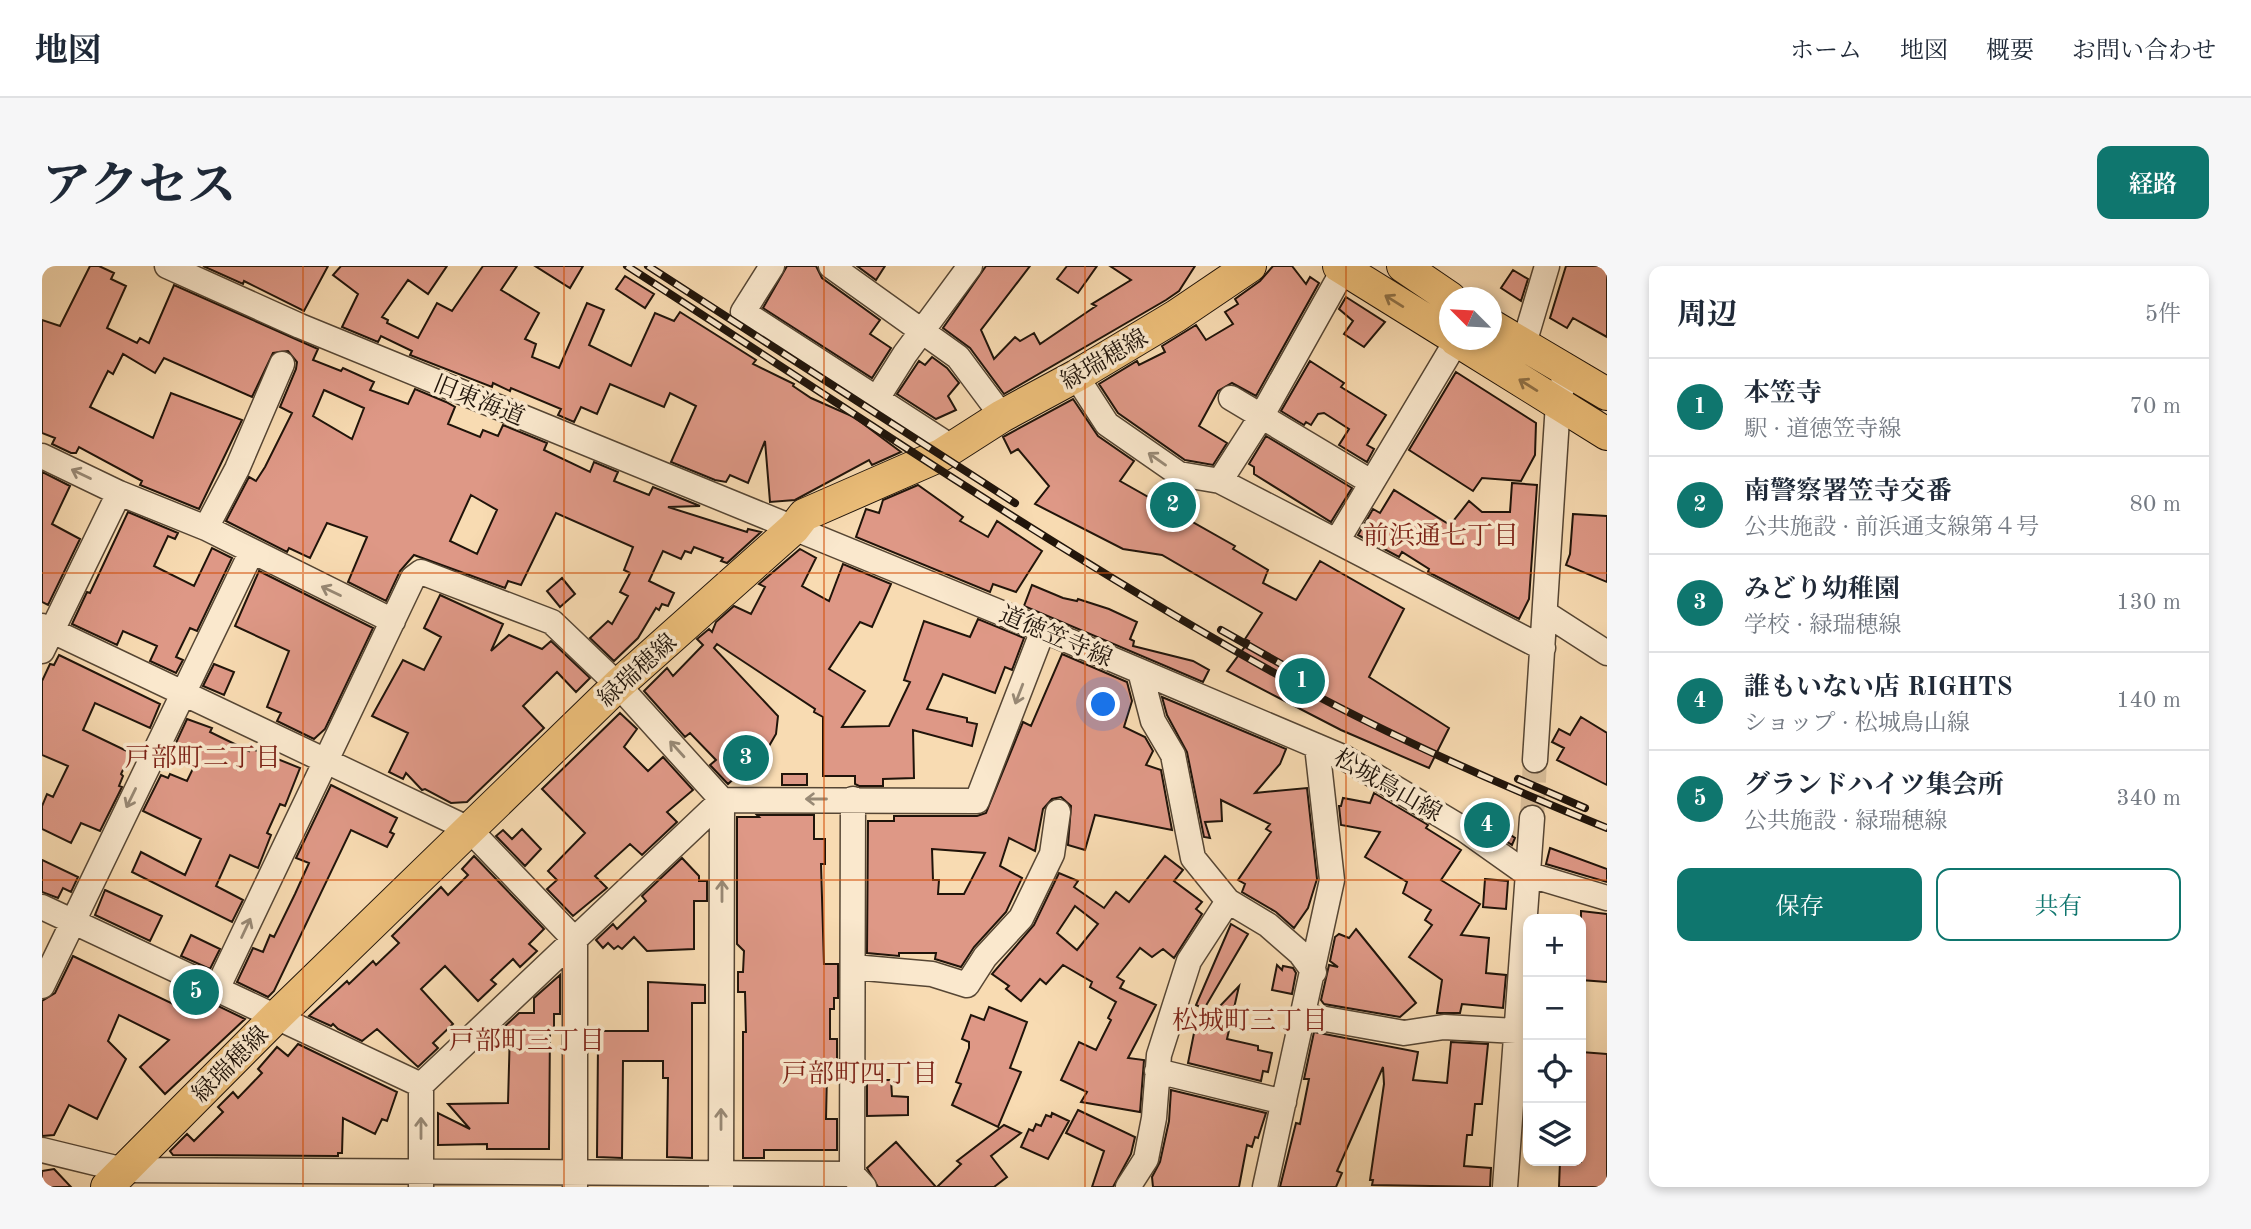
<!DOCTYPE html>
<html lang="ja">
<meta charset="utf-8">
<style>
body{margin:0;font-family:"Old Standard TT","Noto Serif JP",serif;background:#f6f6f7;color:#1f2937}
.controls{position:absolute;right:21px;bottom:21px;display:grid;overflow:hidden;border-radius:14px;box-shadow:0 4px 10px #0003}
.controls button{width:63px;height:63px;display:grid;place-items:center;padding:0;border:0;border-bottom:2px solid #e0e1e3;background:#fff;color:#1f2937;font:35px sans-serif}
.compass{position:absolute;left:1397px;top:21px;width:63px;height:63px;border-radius:50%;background:#fff;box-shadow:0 4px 10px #0003;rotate:294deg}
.you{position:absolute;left:1062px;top:439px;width:24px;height:24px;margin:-18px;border:5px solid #fff;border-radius:50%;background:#1a73e8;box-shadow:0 0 0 10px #1a73e833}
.badge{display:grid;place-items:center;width:46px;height:46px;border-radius:50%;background:#0f766e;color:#fff;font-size:23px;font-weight:700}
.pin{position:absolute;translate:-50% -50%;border:4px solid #fff;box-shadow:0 2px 7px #0006}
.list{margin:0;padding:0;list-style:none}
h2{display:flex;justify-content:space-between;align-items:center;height:91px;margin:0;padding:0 28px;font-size:30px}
h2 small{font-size:23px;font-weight:400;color:#747a83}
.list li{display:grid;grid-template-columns:46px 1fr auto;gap:21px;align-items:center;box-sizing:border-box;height:98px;padding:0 28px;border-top:2px solid #e0e1e3}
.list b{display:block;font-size:26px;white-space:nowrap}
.list p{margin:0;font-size:23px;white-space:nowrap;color:#747a83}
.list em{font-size:23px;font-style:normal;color:#747a83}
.actions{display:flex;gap:14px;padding:21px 28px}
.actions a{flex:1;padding:16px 0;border:2px solid #0f766e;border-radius:14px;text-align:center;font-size:24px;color:#0f766e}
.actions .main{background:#0f766e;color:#fff}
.icon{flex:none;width:38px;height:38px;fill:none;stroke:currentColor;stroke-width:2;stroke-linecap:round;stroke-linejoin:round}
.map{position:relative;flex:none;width:1565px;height:921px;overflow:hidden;border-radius:14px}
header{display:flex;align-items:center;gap:42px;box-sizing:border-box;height:98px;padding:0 35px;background:#fff;border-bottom:2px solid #e0e1e3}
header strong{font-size:33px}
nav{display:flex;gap:38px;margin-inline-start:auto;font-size:24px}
.intro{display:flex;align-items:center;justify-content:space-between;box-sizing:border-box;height:168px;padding:0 42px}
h1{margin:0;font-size:49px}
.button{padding:18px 32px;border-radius:14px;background:#0f766e;color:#fff;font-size:24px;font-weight:700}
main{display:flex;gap:42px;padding:0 42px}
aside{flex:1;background:#fff;border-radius:14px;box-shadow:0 4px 10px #0003}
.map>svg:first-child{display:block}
</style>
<header>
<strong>地図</strong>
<nav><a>ホーム</a><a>地図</a><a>概要</a><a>お問い合わせ</a></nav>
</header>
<div class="intro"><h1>アクセス</h1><a class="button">経路</a></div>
<main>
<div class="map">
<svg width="1565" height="921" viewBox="0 0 1565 921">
<rect width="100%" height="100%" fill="#f8dbb2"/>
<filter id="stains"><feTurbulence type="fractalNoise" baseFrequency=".00286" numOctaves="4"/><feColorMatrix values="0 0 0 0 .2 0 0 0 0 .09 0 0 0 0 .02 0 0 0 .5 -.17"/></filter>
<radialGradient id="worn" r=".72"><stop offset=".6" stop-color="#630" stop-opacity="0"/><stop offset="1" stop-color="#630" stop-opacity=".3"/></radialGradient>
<path fill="#de9886" stroke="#20140a" stroke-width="2" fill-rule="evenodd" d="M48,0H57L72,7L69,13L84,20L65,62L95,77L98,72L107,77L132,19L276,83L271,94L299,105L301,102L332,116L328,124L366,138L373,123L404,136L413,141L406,158L438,171L441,164L456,170L461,159L505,177L502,184L548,206L552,196L576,206L572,215L607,229L611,221L658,240L626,241L705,266L706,263L719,266L685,297L679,295L681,292L652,281L649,287L643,285L639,293L621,285L607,315L632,327L626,340L620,338L617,344L614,342L596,372L572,395L548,372L566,355L570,358L586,330L578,326L588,307L582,304L591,281L514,247L479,319L466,315L463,322L372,289L358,305L344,335L306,316L325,271L285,257L268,292L247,282L245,286L184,255L207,211L214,215L223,201L250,147L238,141L254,103L255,96L246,85L231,87L210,131L122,92L113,107L81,88L71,108L66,105L48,141L111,172L129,127L200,154L157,243L98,219L100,215L37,181L34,187H29L10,178L13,172L0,167V54L18,60ZM282,124L322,142L310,173L271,150ZM429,229L455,244L435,288L408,275Z
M161,0H286L262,45L202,15L201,18Z
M299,0H405L386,28L366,14L340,51L346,54L345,57L376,72L395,37L410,45L441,0H475L459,24L497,47L483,73L494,78L490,91L517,102L545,37L562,44L547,79L589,100L613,47L632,55L638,46L714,94L711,98L752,118L751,120L769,132L812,151L859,186L830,199L827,194L753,234L728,236L723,175L706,217L688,209L684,216L673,214L629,196L654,140L628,127L622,141L568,118L555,148L539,141L532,156L516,149L519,143L469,122L468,125L451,117L450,121L368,89L370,85L339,70L336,76L300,61L316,28L291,9Z
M493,0H541L528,22Z
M745,0H774L780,12L838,54L828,68L849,82L830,112L721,42Z
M815,0H843L834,14Z
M944,0H988L939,64L952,93L973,71L978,75L992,67L998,78L1054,40L1050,38L1089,14L1068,0H1153L1137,25L1124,34L962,128L928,82L901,62Z
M1025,0H1055L1036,27L1015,13Z
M1231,0H1250L1264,18L1268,11L1277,17L1214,130L1190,117L1176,125L1157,160L1185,177L1171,199L1143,194L1076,147L1057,118L1095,95L1097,99L1123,86L1120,80L1154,59L1164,74L1191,58L1183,46L1196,38L1193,33L1218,15Z
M1524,0H1565V71L1531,52L1525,62L1508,52Z
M1471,4L1486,13L1479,35L1459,22Z
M583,10L612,28L603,42L574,23Z
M1304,31L1343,56L1322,81L1302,68L1311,55L1297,43Z
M890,91L905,102L917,117L906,130L914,144L894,153L855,128L877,95L883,99Z
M1268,95L1302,117L1299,121L1344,149L1325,179L1332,183L1325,196L1297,179L1307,163L1282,147L1276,148L1269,159L1264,156L1262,159L1239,145Z
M1414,106L1494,157L1493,189L1479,215L1440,212L1431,225L1367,184Z
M1031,133L1056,170L1092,195L1078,215L1193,280L1191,283L1226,304L1221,317L1254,334L1278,295L1362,343L1327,411L1407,462L1387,502L1299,464L1185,405L1207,375L1203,373L1220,347L1120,289L1081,283L993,238L1007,220L976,183L969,187L961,171Z
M1224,170L1310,222L1289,256L1212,208V201L1207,198Z
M0,206L28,220L10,258L38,273L6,339L0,336Z
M1470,217L1495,219L1487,333L1477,353L1386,306L1387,303L1360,286L1357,291L1316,269L1331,243L1338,247L1352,224L1408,259L1427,235L1440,246H1468Z
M876,219L921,251L918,255L946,271L955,255L1000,285L974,326L951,318L948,326L814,271L824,243L837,247L841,234Z
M86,246L136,267L133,273L126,270L112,300L152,320L170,282L190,292L155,365L148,362L134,391L141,394L134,407L108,395L115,380L81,365L75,379L30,358L45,326L48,327Z
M1531,248L1565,250V316L1524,299L1528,288Z
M758,283L774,292L760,320L787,335L801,298L849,318L830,361L818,356L787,403L823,425L800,461L847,460L868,416L862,414L882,355L928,371L936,353L982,372L970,404L963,401L953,427L901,408L885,443L925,452V456L935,458L930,480L871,464L872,512L841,513V520H817L813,518V510H781V451L772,446L773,443L675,378L672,382L736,450L734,468L727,480L686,518L668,499L674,494L648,467L643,471L602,425L625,402L631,410L661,379L655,373L667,363L670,366L674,356L692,340L709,348L723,321L717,318Z
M217,305L331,362L283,463L272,473L235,455L239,447L225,441L247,385L193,360Z
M520,312L533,328L518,341L505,325Z
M990,319L1021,332L1035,335L1036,333L1067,343L1095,356L1088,373L1092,375L1091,380L1151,395L1167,404L1161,416L982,340Z
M398,329L461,358L449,385L467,369L500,383L509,375L548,412L534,426L515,406L481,440L502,462L425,536L409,537L383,523L380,524L364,507L361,513L347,506L366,467L330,450L361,394L382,404L399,371L382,362Z
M1020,388L1085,416L1090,435L1082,461L1103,471L1111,485L1104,499L1119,504L1130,564L1053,549L1043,584L1026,579L1029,540L1019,531L1010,533L1001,543L993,585L967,572L958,600L980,612L964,646L932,681L919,701L893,693L894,687H857V690L825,687L826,555H852V550H935L944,547L981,456L989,460ZM890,583L943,587L922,628H896L897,614H891Z
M17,389L118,438L108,462L53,437L41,464L89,487L79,508L81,510L77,520L80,521L58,565L39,557L29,577L0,563V540L5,528L11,531L26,500L0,489V415L8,398L12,399Z
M172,398L192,406L182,429L161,420Z
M1120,431L1244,483L1238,498L1213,527L1265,522L1275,613L1266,642L1252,662L1234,646L1200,626L1203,618L1196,614L1229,566L1224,563L1228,558L1179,534L1180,555L1163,556L1168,572L1162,571L1145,486L1125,449Z
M578,447L595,463L582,481L606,505L621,491L651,524L625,546L635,556L600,589L588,578L553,610L565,622L531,650L505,623L515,614L506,605L543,567L500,523Z
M1539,451L1565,467V519L1515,494L1522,482L1510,476L1517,463L1528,469Z
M145,453L170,462L168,466L207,485L208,482L258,502L243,540L238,538L225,567L229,569L216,602L188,589L174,620L201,634L190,656L90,606L99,586L143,609L159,573L101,545L119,509L126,512L128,508L145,515L157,490L133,479Z
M740,508H765V519H740Z
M289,519L355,552L348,566L352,568L345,581L309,564L232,725L226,731L195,716L211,682L221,686L228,669L232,671L253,628L267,597L254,592Z
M1332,527L1386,559L1384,562L1419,584L1399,614L1438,638L1419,669L1447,672L1444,707L1464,709L1461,742L1420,738L1418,747H1395L1400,714L1367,691L1390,659L1383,654L1389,644L1361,627L1365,616L1323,591L1338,566L1299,559L1297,540H1299L1301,532L1328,537Z
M1423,547L1450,557L1473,572L1470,579Z
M715,549H772V573H783V598H779L782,698H796V732H792V743H788V773H795V806H785L784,853H795V884H722V892H701V766H704L703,726H696V706H701L702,685L695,678V551H717Z
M480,563L499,583L483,600L454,570L461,564L470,573Z
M1508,582L1565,603V616L1504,598Z
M432,590L502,663L487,678L495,685L478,701L471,693L449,714L454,718L436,735L403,700L379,723L411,758L391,777L396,782L376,801L335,763L320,775L296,763L291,758L289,760L267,750L305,715L307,718L331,695L334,699L357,677L350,670L399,621L406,629L426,609L420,603Z
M1123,590L1141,604L1132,615L1160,636L1154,643L1160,648L1132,692L1121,683L1110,691L1098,682L1075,711L1082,715L1078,722L1114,739L1086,792L1102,794L1098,846L1039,836L1045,826L1019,814L1037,776L1054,784L1069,754L1066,752L1074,736L1048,721L1050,716L1021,699L1004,718L998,713L979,735L964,723L967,720L950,708L992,659L1017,607L1036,615L1032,621L1062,642L1074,626L1087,636ZM1033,640L1056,658L1035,684L1015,667Z
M640,592L657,610V615H665V635H652V683L605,685L592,671L580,683L576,680L572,683L566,677L561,682L554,674L571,658L575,663L604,635L600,630Z
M0,594L36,611L29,626L21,622L16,632L0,626Z
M1443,613L1466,615L1464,643L1441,641Z
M63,624L120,650L108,675L53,649Z
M1539,645L1565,648V716L1539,714Z
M1189,658L1206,668L1162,743L1154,739Z
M1314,663L1374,737L1358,751L1282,738L1279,734L1287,699L1296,701L1288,695L1293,671L1297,668L1307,672Z
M149,669L178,683L168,703L139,690Z
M31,690L133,739L141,723L203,753L123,828L98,801L127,774L77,749L66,775L84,793L55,853L27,839L12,869L0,870V735L13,727Z
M1235,699L1240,704L1241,700L1251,702L1254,707L1250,728L1230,724Z
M518,709V748H512V763H508L507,883H445V878L396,879V847L428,863L406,838L466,837L468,763H460L477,747H492V732Z
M606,716L663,719V737H650V892L625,891L626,812H621V795H581L580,892L555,891L556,778H560V765H606Z
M1197,720L1185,773L1216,780V784L1230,787L1226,806L1221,805L1219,815L1146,797L1154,757L1159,760Z
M947,741L985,756L968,802L979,806L956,861L910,839L919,818L914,816L927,782V776L920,773L929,749L942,754Z
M1272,766L1376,786L1371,814L1405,817L1409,776L1446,778L1440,838H1433L1430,869H1425L1422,900L1449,902L1448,921L1330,919L1331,914H1328L1342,818L1341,801L1295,905L1300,907L1294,921H1238L1254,857L1258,858L1267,813H1262Z
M256,778L355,826L345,855L340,853L333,868L301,852L300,887H296V890L131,889L128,885L145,868L152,875L181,846L176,841L191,826L196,832L220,807L216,803L235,781L246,790Z
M1539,786L1565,788V921H1517L1518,895L1539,896Z
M825,814H849L850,830L866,831V849L825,850Z
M1129,824L1224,847L1216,872L1213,871L1210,881L1205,879L1197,921H1111L1110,911L1118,896L1127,855Z
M1036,844L1093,871L1089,888L1071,921H1050L1062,885L1024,867Z
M1010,847L1027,855L1006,893L979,881L987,863L991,865L994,858L999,860L1004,849L1009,851Z
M962,859L979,867L949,890L965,911L952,921H895L919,898L915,895Z
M854,876L894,921H836L825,902Z
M12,903L29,921H0V905Z"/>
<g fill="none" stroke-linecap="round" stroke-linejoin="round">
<path stroke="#d8bd99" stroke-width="24" stroke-dasharray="24 12" stroke-linecap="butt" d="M1490,552L1493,494"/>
<g stroke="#564634" stroke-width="27">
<path id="minor" d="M125,0L258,60L1001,364L1303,492L1423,564L1485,608L1565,632
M730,0L701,46L911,182
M789,0L916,91L960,150
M1481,81L1505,0
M1034,110L1065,158L1137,208L1178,215L1501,382
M1189,132L1329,216
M834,134L863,88L928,0
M0,190L77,227L164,262L351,355
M1178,215L1219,151L1302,3
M164,262L195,203L240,98
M1295,275L1415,74
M1503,347L1565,387
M0,360L427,563L533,674V921
M0,385L77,227
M1098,405L1111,455L1131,489L1151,592L1186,635L1226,659L1258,687L1272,706
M1493,494L1516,137L1524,106
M0,641L379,819
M811,701L890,708L925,719L943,691L979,652L1010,588L1016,546
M0,720L209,287
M175,723L371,312L379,306L510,356L576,419L680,534L679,921
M1261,749L1362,767L1402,761L1474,765
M1115,805L1242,836
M0,884L82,904L810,908L822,921
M810,908L811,533
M379,921V819L680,534L935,535L1001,364
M1086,921L1104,893L1112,852L1117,789L1147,695L1186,635
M1223,921L1290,614L1275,480
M1463,921L1490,552"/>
</g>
<g stroke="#20140a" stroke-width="34">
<path id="major" d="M1297,0L1408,69
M1361,0L1408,32
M1450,60L1565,128
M1414,74L1565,168
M65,921L234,751L576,419L752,262L762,249L899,189L960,150L1034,110L1134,50L1208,0"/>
</g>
<use href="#minor" stroke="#fae8cd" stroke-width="24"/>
<use href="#major" stroke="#ecbe79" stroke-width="32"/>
<g stroke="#20140a" stroke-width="8">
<path id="rail" d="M585,0C794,135 1003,278 1220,400C1330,462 1448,515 1565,562
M606,0L973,237
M1179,364L1255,407
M1476,513L1543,542"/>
</g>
<use href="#rail" stroke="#fae8cd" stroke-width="5" stroke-dasharray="16" stroke-linecap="butt"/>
</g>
<defs><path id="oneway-shaft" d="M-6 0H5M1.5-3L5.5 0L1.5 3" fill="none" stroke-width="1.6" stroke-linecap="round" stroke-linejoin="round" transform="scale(1.75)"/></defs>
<g stroke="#907247">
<use href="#oneway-shaft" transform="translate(1352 35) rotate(-148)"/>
<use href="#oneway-shaft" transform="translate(1486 119) rotate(-148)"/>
</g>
<g stroke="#988975">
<use href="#oneway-shaft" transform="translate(1115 193) rotate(-145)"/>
<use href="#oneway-shaft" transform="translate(39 208) rotate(-154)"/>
<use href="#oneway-shaft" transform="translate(289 325) rotate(-154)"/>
<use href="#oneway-shaft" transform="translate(977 428) rotate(111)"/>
<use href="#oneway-shaft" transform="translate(635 483) rotate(-132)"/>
<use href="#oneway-shaft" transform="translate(89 532) rotate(116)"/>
<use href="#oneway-shaft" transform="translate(774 533) rotate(180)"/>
<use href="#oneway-shaft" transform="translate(680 625) rotate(-90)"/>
<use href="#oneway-shaft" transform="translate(204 662) rotate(-65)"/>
<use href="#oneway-shaft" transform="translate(679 853) rotate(-90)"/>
<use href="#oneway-shaft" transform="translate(379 862) rotate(-90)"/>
</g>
<path fill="none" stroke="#d4520c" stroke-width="2" stroke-opacity="0.55" d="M261,0V921M522,0V921M782,0V921M1043,0V921M1304,0V921M0,307H1565M0,614H1565"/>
<g text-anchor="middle" stroke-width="7" stroke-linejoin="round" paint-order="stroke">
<g font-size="24" fill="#20140a" stroke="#fae8cd">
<text transform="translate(1062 93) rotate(-30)" y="8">緑瑞穂線</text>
<text transform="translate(437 134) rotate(22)" y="8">旧東海道</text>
<text transform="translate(1014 370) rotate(23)" y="8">道徳笠寺線</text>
<text transform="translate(595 404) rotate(-42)" y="8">緑瑞穂線</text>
<text transform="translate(1346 519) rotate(30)" y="8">松城鳥山線</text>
<text transform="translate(188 798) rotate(-45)" y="8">緑瑞穂線</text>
</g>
<g font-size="26" fill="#7a1f14" stroke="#fae8cd">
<text x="1399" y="278">前浜通七丁目</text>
<text x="161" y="500">戸部町二丁目</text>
<text x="1208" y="763">松城町三丁目</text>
<text x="485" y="783">戸部町三丁目</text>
<text x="818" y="816">戸部町四丁目</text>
</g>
</g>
<rect width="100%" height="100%" filter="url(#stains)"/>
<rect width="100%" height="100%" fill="url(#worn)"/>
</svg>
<div class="controls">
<button>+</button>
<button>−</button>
<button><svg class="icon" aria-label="locate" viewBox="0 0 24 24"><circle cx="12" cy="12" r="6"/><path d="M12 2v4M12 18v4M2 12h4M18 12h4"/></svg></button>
<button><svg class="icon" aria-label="layers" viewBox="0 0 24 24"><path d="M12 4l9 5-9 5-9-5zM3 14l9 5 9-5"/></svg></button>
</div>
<svg class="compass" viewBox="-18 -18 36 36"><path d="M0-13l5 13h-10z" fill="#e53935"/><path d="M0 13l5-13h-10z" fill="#747a83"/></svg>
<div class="you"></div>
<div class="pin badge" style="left:1260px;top:415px">1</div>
<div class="pin badge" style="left:1131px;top:239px">2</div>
<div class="pin badge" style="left:704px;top:492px">3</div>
<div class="pin badge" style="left:1445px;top:559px">4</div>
<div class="pin badge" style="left:154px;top:726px">5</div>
</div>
<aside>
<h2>周辺<small>5件</small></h2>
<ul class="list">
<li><span class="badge">1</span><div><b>本笠寺</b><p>駅 · 道徳笠寺線</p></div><em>70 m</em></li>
<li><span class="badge">2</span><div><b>南警察署笠寺交番</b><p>公共施設 · 前浜通支線第４号</p></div><em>80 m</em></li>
<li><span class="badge">3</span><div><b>みどり幼稚園</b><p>学校 · 緑瑞穂線</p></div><em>130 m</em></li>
<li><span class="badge">4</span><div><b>誰もいない店 RIGHTS</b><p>ショップ · 松城鳥山線</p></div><em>140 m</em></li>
<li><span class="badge">5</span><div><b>グランドハイツ集会所</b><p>公共施設 · 緑瑞穂線</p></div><em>340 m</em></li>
</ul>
<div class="actions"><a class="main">保存</a><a>共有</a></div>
</aside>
</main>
